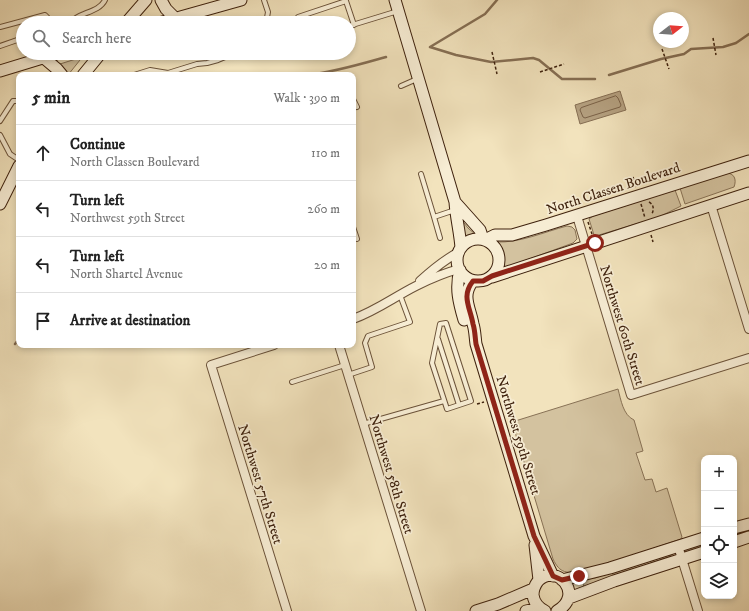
<!DOCTYPE html>
<meta charset="utf-8">
<style>
body{margin:0;font-family:"IM FELL DW Pica",serif;background:#f2f2f2;color:#222}
.controls{position:absolute;right:12px;bottom:12px;display:grid;overflow:hidden;border-radius:8px;box-shadow:0 2px 6px #0003}
.controls button{width:36px;height:36px;display:grid;place-items:center;padding:0;border:0;border-bottom:1px solid #e0e0e0;background:#fff;color:#222;font:20px sans-serif}
.compass{position:absolute;left:653px;top:12px;width:36px;height:36px;border-radius:50%;background:#fff;box-shadow:0 2px 6px #0003;rotate:73deg}
.stop{position:absolute;width:12px;height:12px;margin:-9px;border:3px solid #8f2418;border-radius:50%;background:#fff}
.stop.end{background:#8f2418;border-color:#fff;box-shadow:0 1px 4px #0008}
.list{margin:0;padding:0;list-style:none}
h2{display:flex;justify-content:space-between;align-items:center;height:52px;margin:0;padding:0 16px;font-size:17px}
h2 small{font-size:13px;font-weight:400;color:#767676}
.list li{display:grid;grid-template-columns:26px 1fr auto;gap:12px;align-items:center;box-sizing:border-box;height:56px;padding:0 16px;border-top:1px solid #e0e0e0}
.list b{display:block;font-size:15px;white-space:nowrap}
.list p{margin:0;font-size:13px;white-space:nowrap;color:#767676}
.list em{font-size:13px;font-style:normal;color:#767676}
.icon{flex:none;width:22px;height:22px;fill:none;stroke:currentColor;stroke-width:2;stroke-linecap:round;stroke-linejoin:round}
.map{position:relative;flex:none;width:749px;height:611px;overflow:hidden}
.search{position:absolute;background:#fff;box-shadow:0 2px 6px #0003;left:16px;top:16px;width:340px;height:44px;display:flex;align-items:center;gap:10px;box-sizing:border-box;padding:0 14px;border-radius:22px;color:#767676;font-size:15px}
.panel{position:absolute;background:#fff;box-shadow:0 2px 6px #0003;left:16px;top:72px;width:340px;height:276px;border-radius:8px}
.map>svg:first-child{display:block}
</style>
<div class="map">
<svg width="749" height="611" viewBox="0 0 749 611">
<rect width="100%" height="100%" fill="#f2e3bd"/>
<filter id="stains"><feTurbulence type="fractalNoise" baseFrequency=".005" numOctaves="4"/><feColorMatrix values="0 0 0 0 .2 0 0 0 0 .09 0 0 0 0 .02 0 0 0 .5 -.17"/></filter>
<radialGradient id="worn" r=".72"><stop offset=".6" stop-color="#630" stop-opacity="0"/><stop offset="1" stop-color="#630" stop-opacity=".3"/></radialGradient>
<path fill="#d3c29f" stroke="#887256" d="M79,58L80,60L68,75H67L60,64Z
M726,173C734,173 737,179 734,187L685,204L680,188Z
M675,190L681,206L659,217L599,235H594L589,219L593,216Z
M460,218L468,228L476,235L471,236L465,238L464,229Z
M567,226L572,227L575,230L577,239L573,243L502,269C505,259 503,249 496,242C520,243 544,232 567,226Z
M618,389C621,400 623,415 634,420L643,451L636,453L645,480L652,479L656,492L667,488L682,537L681,539L582,572C567,573 560,574 553,559L512,422Z
M668,554L671,555V556L584,587L582,580L595,578Z"/>
<path fill="#b5a181" stroke="#856e53" d="M620,91L626,110L580,124L575,105Z"/>
<g fill="none" stroke-linecap="round" stroke-linejoin="round">
<path stroke="#7a6147" stroke-width="1" d="M616,96L618,98L621,105L620,107L585,118L583,117L580,110L581,108Z"/>
<path stroke="#856e53" stroke-width="2.5" d="M430,47L456,55L491,62L533,58L539,60L562,79H595
M430,47L485,14L497,0
M308,75C335,72 361,64 386,57
M609,75L661,59L684,54L691,49L723,47L736,43L749,34
M15,344L19,339"/>
<g stroke="#6b5239" stroke-width="6">
<path id="lane" d="M264,0L268,12L266,23
M70,23C78,12 99,13 105,0
M296,23L298,17L346,1L354,25
M349,26L398,11
M0,27L45,15L49,19L51,23
M0,46L23,38
M134,75L150,70L168,73L197,64L207,63L218,60L235,53
M401,86L417,79
M353,99L357,107
M0,121L13,101H19
M0,135L10,154L19,160
M421,174L434,217
M353,227L357,239
M440,238L434,217L455,210
M446,323L471,401L447,409L432,363L440,324Z
M438,339L459,405
M348,375L372,367L365,343L368,336L410,322L400,295
M292,382L345,365
M363,424L444,401"/>
</g>
<g stroke="#6b5239" stroke-width="10">
<path id="street" d="M711,205L749,329
M577,216L631,395L749,358
M420,281C432,270 444,260 459,252
M353,319C376,311 394,297 416,286C430,279 444,273 459,269
M274,345L211,365L287,611
M339,345L421,611
M678,546L698,611"/>
</g>
<g stroke="#3e210d" stroke-width="13">
<path id="secondary" d="M161,0L166,9L175,18
M395,0L455,202C456,218 460,233 461,248
M126,23L146,0
M159,23L241,0
M44,58L57,69L62,75
M0,71L59,53
M83,75L101,53
M455,202L480,230L483,239
M0,204L19,166
M457 260a21 21 0 1 1 42 0a21 21 0 1 1-42 0Z
M485,240L495,235H512L546,225L749,161
M460,270C455,288 459,303 464,320
M492,277L749,193
M473,281C461,296 470,307 473,324C475,330 475,337 476,344L534,536L553,576
M734,528L749,524
M734,542L749,537
M535,545L539,580
M562,580L610,568L704,538
M569,598L614,581L704,552
M476,611L498,604L533,589
M526,611L540,608
M545,611C539,608 534,603 533,595C533,590 535,585 538,581C557,562 585,595 557,611"/>
</g>
<path stroke="#3e210d" stroke-width="1.5" stroke-dasharray="3 2" stroke-linecap="butt" d="M713,38L716,55
M662,49L669,69
M492,52L497,74
M540,72L564,64
M633,177L636,187
M649,202C654,205 654,209 652,214
M641,204L645,218
M588,222L592,234
M651,235L653,242
M477,404L484,402"/>
<use href="#lane" stroke="#f7edd4" stroke-width="4"/>
<use href="#street" stroke="#f7edd4" stroke-width="8"/>
<use href="#secondary" stroke="#f7edd4" stroke-width="11"/>
</g>
<g fill="none" stroke-linecap="round" stroke-linejoin="round">
<path stroke="#8f2418" stroke-width="5" d="M579,576L562,580L553,576L534,536L476,344C475,337 475,330 473,324C470,307 461,296 473,281H483L492,276L595,243"/>
</g>
<g text-anchor="middle" stroke-width="3.5" stroke-linejoin="round" paint-order="stroke">
<g font-size="14" fill="#3e210d" stroke="#f7edd4">
<text transform="translate(613 188) rotate(-18)" y="5">North Classen Boulevard</text>
<text transform="translate(623 325) rotate(73)" y="5">Northwest 60th Street</text>
<text transform="translate(519 435) rotate(73)" y="5">Northwest 59th Street</text>
<text transform="translate(392 474) rotate(73)" y="5">Northwest 58th Street</text>
<text transform="translate(261 484) rotate(73)" y="5">Northwest 57th Street</text>
</g>
</g>
<rect width="100%" height="100%" filter="url(#stains)"/>
<rect width="100%" height="100%" fill="url(#worn)"/>
</svg>
<div class="controls">
<button>+</button>
<button>−</button>
<button><svg class="icon" aria-label="locate" viewBox="0 0 24 24"><circle cx="12" cy="12" r="6"/><path d="M12 2v4M12 18v4M2 12h4M18 12h4"/></svg></button>
<button><svg class="icon" aria-label="layers" viewBox="0 0 24 24"><path d="M12 4l9 5-9 5-9-5zM3 14l9 5 9-5"/></svg></button>
</div>
<svg class="compass" viewBox="-18 -18 36 36"><path d="M0-13l5 13h-10z" fill="#e53935"/><path d="M0 13l5-13h-10z" fill="#767676"/></svg>
<div class="stop" style="left:595px;top:243px"></div>
<div class="stop end" style="left:579px;top:576px"></div>
<div class="search"><svg class="icon" aria-label="search" viewBox="0 0 24 24"><circle cx="10" cy="10" r="6"/><path d="M15 15l6 6"/></svg>Search here</div>
<section class="panel">
<h2>5 min<small>Walk · 390 m</small></h2>
<ul class="list">
<li><svg class="icon" aria-label="ahead" viewBox="0 0 24 24"><path d="M12 20V5M6 11l6-6 6 6"/></svg><div><b>Continue</b><p>North Classen Boulevard</p></div><em>110 m</em></li>
<li><svg class="icon" aria-label="left" viewBox="0 0 24 24"><path d="M17 20v-9H6M10 6l-5 5 5 5"/></svg><div><b>Turn left</b><p>Northwest 59th Street</p></div><em>260 m</em></li>
<li><svg class="icon" aria-label="left" viewBox="0 0 24 24"><path d="M17 20v-9H6M10 6l-5 5 5 5"/></svg><div><b>Turn left</b><p>North Shartel Avenue</p></div><em>20 m</em></li>
<li><svg class="icon" aria-label="arrive" viewBox="0 0 24 24"><path d="M6 21V4h12l-3 4 3 4H6"/></svg><div><b>Arrive at destination</b></div></li>
</ul>
</section>
</div>
